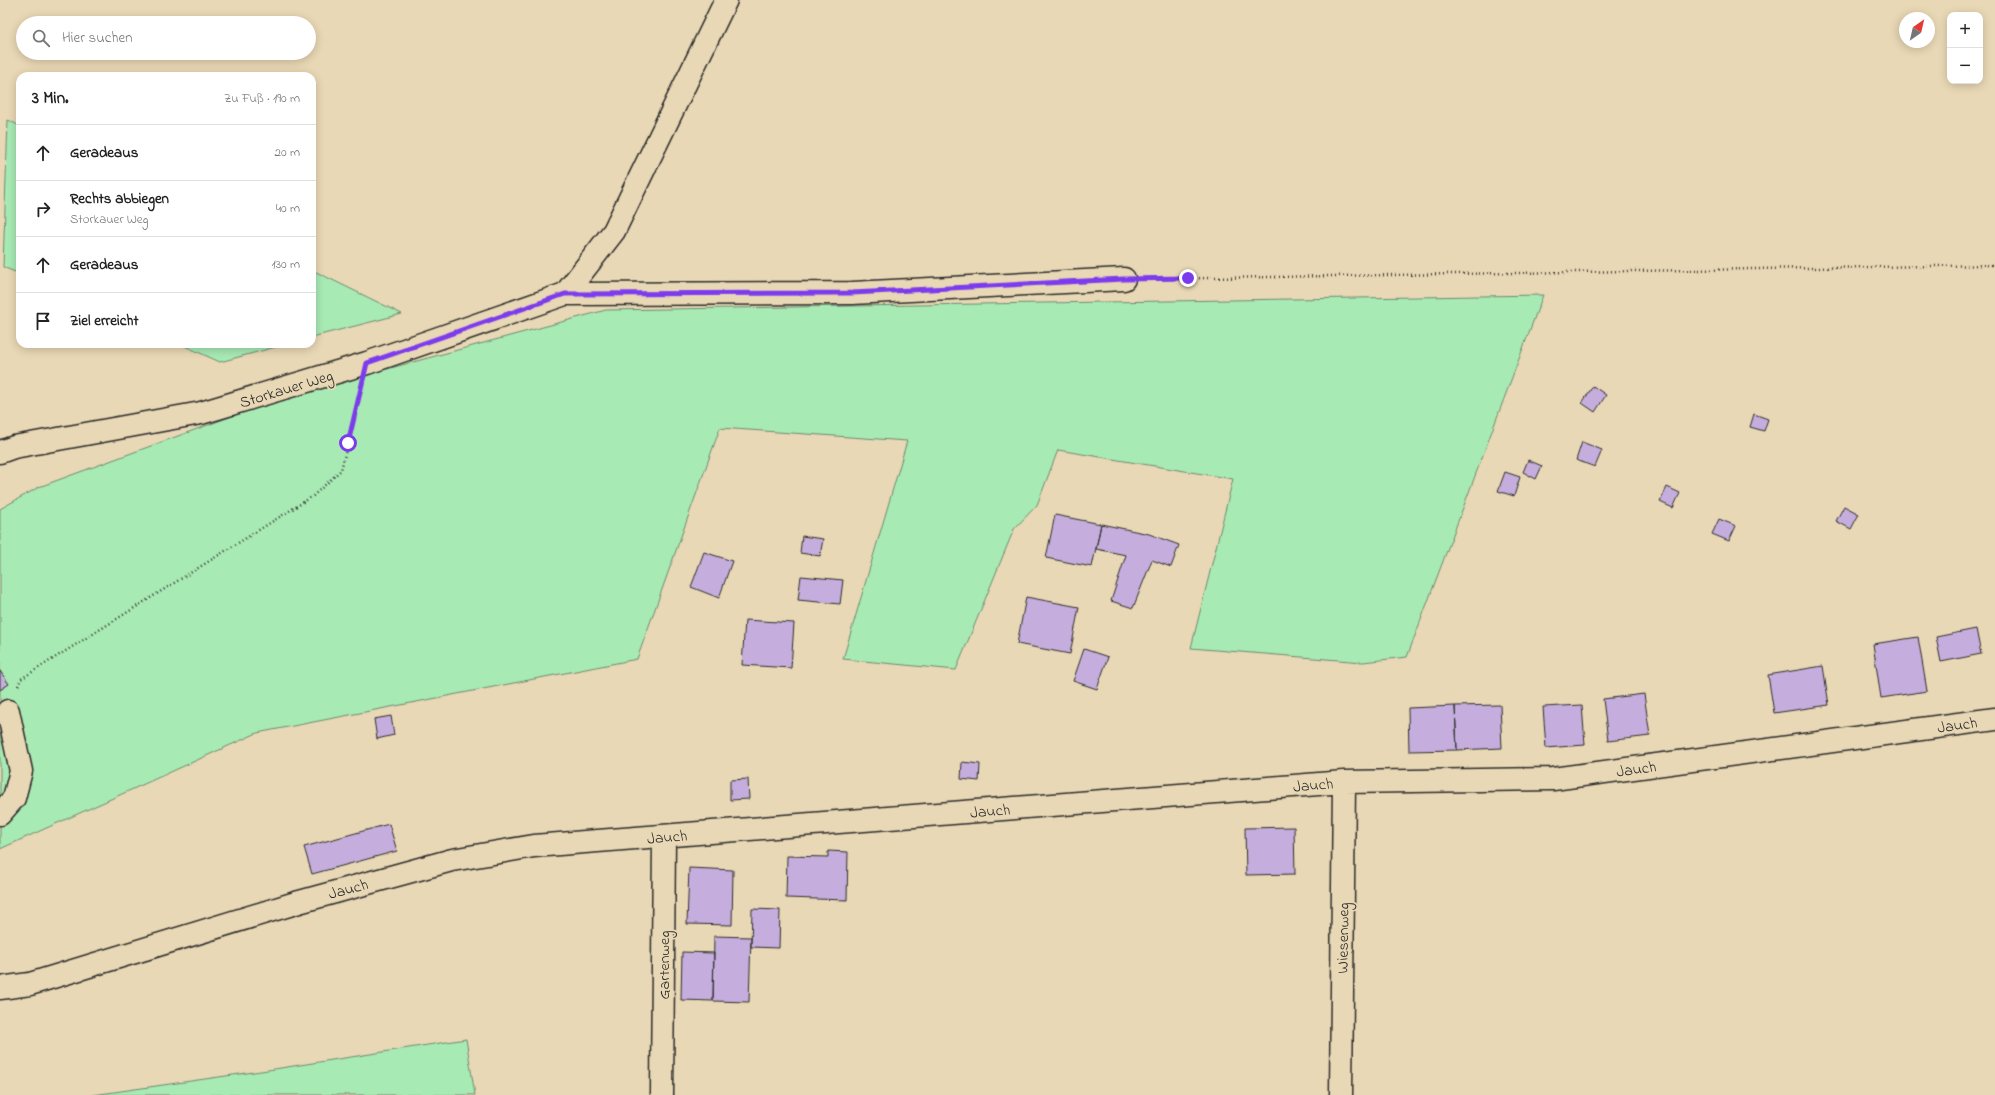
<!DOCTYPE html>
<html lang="de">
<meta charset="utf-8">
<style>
body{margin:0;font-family:"Indie Flower",sans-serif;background:#f2f2f2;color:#222}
.controls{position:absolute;right:12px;top:12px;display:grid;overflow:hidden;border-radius:8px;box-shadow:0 2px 10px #0003}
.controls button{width:36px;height:36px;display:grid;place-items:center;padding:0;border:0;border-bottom:1px solid #e0e0e0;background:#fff;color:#222;font:20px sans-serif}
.compass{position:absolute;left:1899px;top:12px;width:36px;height:36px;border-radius:50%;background:#fff;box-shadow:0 2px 10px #0003;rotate:34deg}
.stop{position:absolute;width:12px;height:12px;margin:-9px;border:3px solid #7c3aed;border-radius:50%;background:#fff}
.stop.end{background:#7c3aed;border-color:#fff;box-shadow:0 1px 4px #0008}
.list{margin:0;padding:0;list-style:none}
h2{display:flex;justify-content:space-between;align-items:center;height:52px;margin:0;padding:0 16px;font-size:17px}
h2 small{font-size:13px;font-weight:400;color:#767676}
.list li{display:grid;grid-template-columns:26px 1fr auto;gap:12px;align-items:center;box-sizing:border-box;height:56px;padding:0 16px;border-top:1px solid #e0e0e0}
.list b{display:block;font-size:15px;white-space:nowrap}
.list p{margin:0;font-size:13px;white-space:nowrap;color:#767676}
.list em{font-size:13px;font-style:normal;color:#767676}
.icon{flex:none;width:22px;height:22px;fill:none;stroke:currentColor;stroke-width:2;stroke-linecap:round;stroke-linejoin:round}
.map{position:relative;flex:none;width:1995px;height:1095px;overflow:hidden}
.search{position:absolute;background:#fff;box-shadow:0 2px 10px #0003;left:16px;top:16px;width:300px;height:44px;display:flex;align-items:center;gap:10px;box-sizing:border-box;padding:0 14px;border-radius:22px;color:#767676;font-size:15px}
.panel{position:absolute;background:#fff;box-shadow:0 2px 10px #0003;left:16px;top:72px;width:300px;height:276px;border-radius:12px}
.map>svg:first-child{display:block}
</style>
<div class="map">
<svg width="1995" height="1095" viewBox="0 0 1995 1095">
<rect width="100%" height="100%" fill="#e9d8b5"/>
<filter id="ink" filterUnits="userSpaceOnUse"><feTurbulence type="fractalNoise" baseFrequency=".025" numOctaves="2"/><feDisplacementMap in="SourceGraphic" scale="8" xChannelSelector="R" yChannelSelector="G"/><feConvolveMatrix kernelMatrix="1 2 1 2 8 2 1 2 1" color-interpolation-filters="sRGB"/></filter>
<g filter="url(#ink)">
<path fill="#a8eab4" stroke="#6a8a70" d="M8,120L20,126V274L3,267Z
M312,270L402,314L312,337Z
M1543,295L1407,657L1363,662L1191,648L1233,479L1058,450L1037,505L1014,529L956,670L843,659L907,441L720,428L637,659L257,733L0,849V509L39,487L287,396L606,310Z
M180,344H287L220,362Z
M466,1039L475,1095H93L268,1070Z"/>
<path fill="#c5aedd" stroke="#2b2b2b" d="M1593,386L1606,395L1595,412L1582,403Z
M1754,414L1768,419L1764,431L1750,427Z
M1582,442L1602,450L1595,467L1576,460Z
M1528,460L1542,466L1536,479L1523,472Z
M1505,472L1520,477L1514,496L1498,491Z
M1667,487L1680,493L1673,508L1660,502Z
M1844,506L1859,514L1851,529L1836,521Z
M1055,515L1101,524L1092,567L1046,558Z
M1719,519L1736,526L1729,541L1712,534Z
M1101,524L1149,534L1179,545L1171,567L1152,560L1133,608L1111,601L1126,555L1096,549Z
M802,536L823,539L820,556L800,553Z
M704,552L732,561L719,598L691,587Z
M801,576L843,580L840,604L798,600Z
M1026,597L1079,607L1070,654L1017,644Z
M745,620L794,623L791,668L742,665Z
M1976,629L1981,654L1941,662L1936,637Z
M1918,637L1927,691L1881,698L1873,644Z
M1084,649L1108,657L1097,689L1073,681Z
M1823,666L1829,705L1774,713L1768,675Z
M0,671L9,684L0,690Z
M1644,694L1650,736L1608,741L1603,699Z
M1500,705L1502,748L1457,750L1455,706Z
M1582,705L1585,745L1546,748L1543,707Z
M1455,706L1457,750L1409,751L1408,708Z
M391,716L394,735L377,739L374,719Z
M962,762L980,764L979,781L961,779Z
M748,779L749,799L730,800V780Z
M389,824L397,851L312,874L304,847Z
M1294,827L1295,874L1246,875L1245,828Z
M828,851L848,852L847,900L786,898L787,856L828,857Z
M689,868L733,870L732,925L687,924Z
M752,909L780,910L779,948L751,947Z
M714,936L751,937L749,1002L713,1001Z
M682,952L714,953L713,1001L681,1000Z"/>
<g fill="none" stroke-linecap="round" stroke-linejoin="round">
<g stroke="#2b2b2b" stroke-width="25">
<path id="minor" d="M726,0L614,231L565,294L852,293L1124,279
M0,452L14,447L201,413L367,363L565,294
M0,814L14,798L21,771L8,711
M0,988L30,984L299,902L452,860L534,846L1344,782L1553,779L1995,719
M662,1095L664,836
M1341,1095L1344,782"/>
</g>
<path stroke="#2b2b2b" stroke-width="2.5" stroke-dasharray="1 3" stroke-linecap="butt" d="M1151,279L1995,265
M18,686L21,679L313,496L341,470L360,394"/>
<use href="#minor" stroke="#e9d8b5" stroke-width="22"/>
</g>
</g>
<g fill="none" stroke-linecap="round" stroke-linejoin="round" filter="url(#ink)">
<path stroke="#7c3aed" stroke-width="5" d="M348,443L367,363L565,294L852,293L1124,279L1188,278"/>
</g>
<g text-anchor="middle" stroke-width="3.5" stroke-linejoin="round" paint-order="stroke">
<g font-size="16" fill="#2b2b2b" stroke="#e9d8b5">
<text transform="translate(286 388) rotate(-17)" y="6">Storkauer Weg</text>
<text transform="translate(1957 724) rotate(-8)" y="6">Jauch</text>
<text transform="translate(1636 768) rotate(-8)" y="6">Jauch</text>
<text transform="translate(1313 784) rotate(-5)" y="6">Jauch</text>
<text transform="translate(990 810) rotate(-5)" y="6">Jauch</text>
<text transform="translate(667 836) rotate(-5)" y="6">Jauch</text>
<text transform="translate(348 888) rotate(-15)" y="6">Jauch</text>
<text transform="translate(1342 938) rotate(-89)" y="6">Wiesenweg</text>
<text transform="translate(663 965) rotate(-90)" y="6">Gartenweg</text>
</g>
</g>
</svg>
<div class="controls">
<button>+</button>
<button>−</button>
</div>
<svg class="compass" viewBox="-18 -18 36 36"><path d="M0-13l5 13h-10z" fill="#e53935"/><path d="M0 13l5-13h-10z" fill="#767676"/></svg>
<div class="stop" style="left:348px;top:443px"></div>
<div class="stop end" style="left:1188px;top:278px"></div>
<div class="search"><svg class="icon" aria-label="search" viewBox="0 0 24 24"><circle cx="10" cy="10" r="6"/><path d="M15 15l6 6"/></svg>Hier suchen</div>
<section class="panel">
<h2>3 Min.<small>Zu Fuß · 190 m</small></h2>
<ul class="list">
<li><svg class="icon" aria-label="ahead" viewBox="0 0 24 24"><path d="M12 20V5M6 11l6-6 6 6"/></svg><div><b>Geradeaus</b></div><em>20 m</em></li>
<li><svg class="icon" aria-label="right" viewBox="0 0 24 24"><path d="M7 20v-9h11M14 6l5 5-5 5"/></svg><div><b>Rechts abbiegen</b><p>Storkauer Weg</p></div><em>40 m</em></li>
<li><svg class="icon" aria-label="ahead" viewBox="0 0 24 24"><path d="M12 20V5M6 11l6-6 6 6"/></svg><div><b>Geradeaus</b></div><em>130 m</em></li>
<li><svg class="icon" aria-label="arrive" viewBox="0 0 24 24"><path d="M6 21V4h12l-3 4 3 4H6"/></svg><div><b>Ziel erreicht</b></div></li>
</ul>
</section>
</div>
